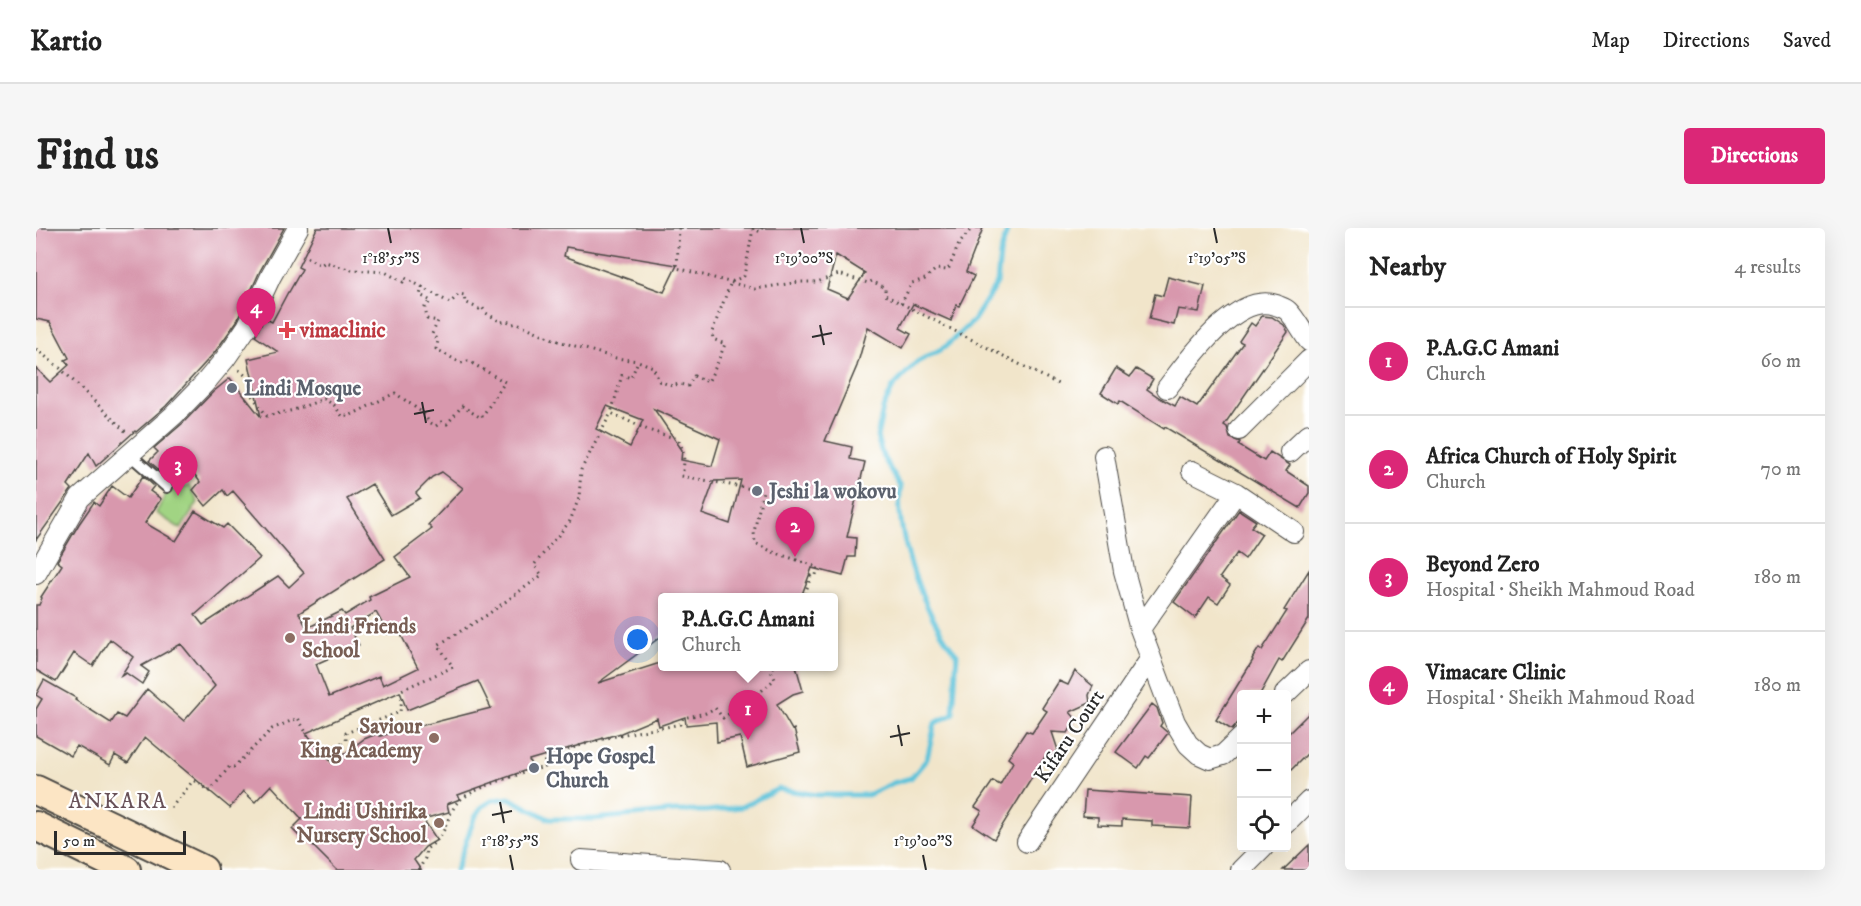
<!DOCTYPE html>
<meta charset="utf-8">
<style>
body{margin:0;font-family:"IM FELL DW Pica",serif;background:#f6f6f6;color:#222}
.controls{position:absolute;right:18px;bottom:18px;display:grid;overflow:hidden;border-radius:6px;box-shadow:0 6px 24px #0002}
.controls button{width:54px;height:54px;display:grid;place-items:center;padding:0;border:0;border-bottom:2px solid #e0e0e0;background:#fff;color:#222;font:30px sans-serif}
.scale{position:absolute;left:18px;bottom:15px;width:132px;box-sizing:border-box;padding-left:6px;border:3px solid #2b2b2b;border-top:0;font-size:16px;line-height:21px;white-space:nowrap;color:#2b2b2b;-webkit-text-stroke:4px #fff;paint-order:stroke}
.you{position:absolute;left:602px;top:412px;width:21px;height:21px;margin:-15px;border:4px solid #fff;border-radius:50%;background:#1a73e8;box-shadow:0 0 0 9px #1a73e833}
.badge{display:grid;place-items:center;width:39px;height:39px;border-radius:50%;background:#db2777;color:#fff;font-size:20px;font-weight:700}
.pin{position:absolute;translate:-50% -50px;filter:drop-shadow(0 2px 3px #0008)}
.pin::after{content:'';position:absolute;top:32px;width:21px;height:18px;background:inherit;clip-path:polygon(0 0,100% 0,50% 100%)}
.popup{position:absolute;left:622px;top:365px;width:180px;height:78px;box-sizing:border-box;display:grid;place-content:center;border-radius:6px;background:#fff;filter:drop-shadow(0 2px 4px #0005);font-size:20px;white-space:nowrap;color:#767676}
.popup b{font-size:22px;color:#222}
.popup::after{content:'';position:absolute;left:50%;top:100%;margin-left:-12px;border:12px solid transparent;border-top-color:#fff}
.list{margin:0;padding:0;list-style:none}
h2{display:flex;justify-content:space-between;align-items:center;height:78px;margin:0;padding:0 24px;font-size:26px}
h2 small{font-size:20px;font-weight:400;color:#767676}
.list li{display:grid;grid-template-columns:39px 1fr auto;gap:18px;align-items:center;box-sizing:border-box;height:108px;padding:0 24px;border-top:2px solid #e0e0e0}
.list b{display:block;font-size:22px;white-space:nowrap}
.list p{margin:0;font-size:20px;white-space:nowrap;color:#767676}
.list em{font-size:20px;font-style:normal;color:#767676}
.icon{flex:none;width:33px;height:33px;fill:none;stroke:currentColor;stroke-width:2;stroke-linecap:round;stroke-linejoin:round}
.map{position:relative;flex:none;width:1273px;height:642px;overflow:hidden;border-radius:6px}
header{display:flex;align-items:center;gap:36px;box-sizing:border-box;height:84px;padding:0 30px;background:#fff;border-bottom:2px solid #e0e0e0}
header strong{font-size:28px}
nav{display:flex;gap:33px;margin-inline-start:auto;font-size:21px}
.intro{display:flex;align-items:center;justify-content:space-between;box-sizing:border-box;height:144px;padding:0 36px}
h1{margin:0;font-size:42px}
.button{padding:15px 27px;border-radius:6px;background:#db2777;color:#fff;font-size:21px;font-weight:700}
main{display:flex;gap:36px;padding:0 36px}
aside{flex:1;background:#fff;border-radius:6px;box-shadow:0 6px 24px #0002}
.map>svg:first-child{display:block}
</style>
<header>
<strong>Kartio</strong>
<nav><a>Map</a><a>Directions</a><a>Saved</a></nav>
</header>
<div class="intro"><h1>Find us</h1><a class="button">Directions</a></div>
<main>
<div class="map">
<svg width="1273" height="642" viewBox="0 0 1273 642">
<rect width="100%" height="100%" fill="#fff"/>
<filter id="ink" filterUnits="userSpaceOnUse"><feTurbulence type="fractalNoise" baseFrequency=".0167" numOctaves="2"/><feDisplacementMap in="SourceGraphic" scale="12" xChannelSelector="R" yChannelSelector="G"/><feConvolveMatrix kernelMatrix="1 2 1 2 8 2 1 2 1" color-interpolation-filters="sRGB"/></filter>
<filter id="wash" filterUnits="userSpaceOnUse"><feTurbulence type="fractalNoise" baseFrequency=".008" numOctaves="4" result="noise"/><feDisplacementMap in="SourceGraphic" scale="24" xChannelSelector="R" yChannelSelector="G"/><feGaussianBlur stdDeviation="1.35" result="paint"/><feColorMatrix in="noise" values="0 0 0 0 0 0 0 0 0 0 0 0 0 0 0 0 0 1.4 0 .05"/><feComposite in="paint" operator="in"/></filter>
<g filter="url(#wash)">
<rect width="100%" height="100%" fill="#f1e5ca"/>
<path fill="#a1d483" stroke="#668057" stroke-width="1.5" d="M153,258L162,274L145,301L120,285L131,264Z"/>
<g fill="none" stroke-linecap="round" stroke-linejoin="round">
<path stroke="#5dc3da" stroke-width="5" d="M420,642L438,591L446,579L457,572L473,570L513,591H558L638,583H670L705,579L742,561L781,567H832L857,555L875,550L891,531L899,495L917,486L921,426C891,395 856,301 865,259L847,229L841,209L847,180L857,159L881,134L909,119L938,92L961,55L964,26L972,0"/>
</g>
<g id="blocks">
<path fill="#d898ad" fill-rule="evenodd" d="M0,0H248L224,43L201,93L179,124L130,178L100,204L99,203L60,238L53,225L32,257L36,261L0,312V140L14,154L33,137L29,132L33,130L14,94L0,91Z
M281,0H947L930,44L938,48L923,78L920,77L915,93L877,76L864,100L875,106L867,120L832,99L821,138L789,213L816,219L814,231L829,234L811,309L820,310L819,329H812L807,348L776,340L765,369H636L627,366V407L562,455L627,434V438H760L767,463L757,466L741,476L756,502L758,501L764,524L711,539L704,509L681,514L680,494L650,497L649,489L623,498L621,490L585,505L493,532L496,540L422,567L424,571L411,576L413,584L387,591L401,612L389,619L378,632L385,642H301L271,612L269,614L256,601L266,591L235,557L219,574L207,563L194,580L109,509L92,535L79,527L74,537L41,518L35,528L0,508V481L6,471L0,467L8,452L40,470L39,472L75,495L81,486L89,490L111,461L148,493L179,458L145,416L105,438L113,444L106,456L90,445L84,449L97,429L74,411L57,438L38,425L20,454L0,442V377H3L6,370L5,369L26,337L21,333L43,296L58,274L63,278L76,258L92,270L107,248L118,258L114,263L125,271L109,295L140,313L159,283L187,300L191,296L224,330L159,387L167,397L242,348L253,359L268,345L197,263L191,268L187,262L170,278L157,262L164,254L147,230L129,247L113,233L122,224L118,220L147,195L177,164L194,150L225,189L212,131L242,124L219,108L228,90L236,94L252,64H253L266,41L262,39ZM530,19L641,37L628,64L528,28ZM800,27L829,45L812,70L791,61ZM571,178L607,192L594,219L560,201ZM618,181L684,211L676,238L645,232L646,222ZM406,244L427,260L392,297L396,301L359,329L374,349L333,369L334,372L309,387L306,383L271,400L263,385L349,331L311,271L336,256L355,287L384,270L380,265L396,249ZM705,252L694,296L666,286L678,253ZM340,384L352,406L362,401L382,440L347,457L343,448L293,469L280,436L323,417L314,400ZM442,453L455,480L344,508L343,505L328,511L296,535L270,505L364,464L371,482Z
M1132,49L1169,58L1163,84L1142,81L1138,97L1113,91L1119,66L1127,68Z
M1226,88L1236,89L1248,97L1252,104L1188,197L1191,199L1194,210L1204,214L1202,217L1228,233L1234,224L1254,237L1250,243L1273,258V265L1264,280L1129,199L1128,201L1084,173L1082,176L1065,165L1080,140L1094,149L1100,141L1117,151L1111,161L1124,170L1139,178L1144,169L1161,179L1207,115L1203,113L1215,95L1219,98Z
M1203,282L1220,293L1215,299L1226,306L1209,331L1201,325L1184,349L1194,357L1182,375L1173,369L1159,390L1138,374Z
M1273,342V391L1246,434L1243,432L1224,466H1206V490L1196,502L1180,492L1217,432L1216,431L1223,420L1226,422L1251,383L1248,382Z
M1039,443L1057,458L1053,467L1054,475L1034,484L1040,491L1032,505L1016,504L1022,522L1016,530L1010,527L958,611L937,597L946,583L939,579L957,553L964,557L977,534L972,530L990,503L996,505L1011,483L1006,480L1023,453L1032,457Z
M1116,476L1121,480L1126,495L1124,498L1132,505L1113,530L1110,528L1102,540L1080,524Z
M1273,485V524L1251,546V507Z
M1049,562L1156,569L1154,600L1116,598V593L1086,591V598L1062,597V589L1047,588Z
M1273,617V642H1247Z"/>
</g>
</g>
<g filter="url(#ink)">
<use href="#blocks" fill-opacity="0" stroke="#494743" stroke-width="1.5"/>
<g fill="none" stroke-linecap="round" stroke-linejoin="round">
<g stroke="#494743" stroke-width="14">
<path id="service" d="M93,226L131,259"/>
</g>
<g stroke="#494743" stroke-width="22">
<path id="minor" d="M1131,160C1152,133 1200,63 1240,77C1244,79 1249,80 1252,83C1260,91 1266,104 1273,113
M1203,202L1273,132
M1254,224L1273,206
M1068,228L1088,343L1104,401L1139,494L1152,516L1163,526L1174,531L1187,527L1206,509
M1156,243L1200,265L1258,304
M0,346L44,270L138,187L168,156L189,131L211,99L235,48L262,0
M1104,401L1200,265
M1249,466L1273,443
M1250,596L1273,573
M991,614L1115,430
M545,632L684,642
M1205,642L1227,620"/>
</g>
<g stroke="#494743" stroke-width="32">
<path id="secondary" d="M0,562L167,642
M0,598L90,642"/>
</g>
<path stroke="#494743" stroke-width="3" stroke-dasharray="1.5 4.5" stroke-linecap="butt" d="M643,0L641,40L719,61L763,54H781L803,46L832,55L836,53L849,60V67L1022,156
M726,0L725,4L717,1L708,48L695,54L676,104L677,111L689,116L681,136L672,154L658,148L652,158L643,156L636,158L623,153L617,139L602,133L595,150L586,147L575,185L612,202L642,211C649,224 649,234 646,248L727,263L718,304L719,315L737,324L782,339L780,347L775,348L769,366L774,370
M386,59L414,75L423,66L428,67L429,74L443,81L446,79L450,85L465,94L471,93L477,96L481,95L522,113L580,130L602,133
M865,76L876,55L889,51L900,41L912,42L923,16L936,0
M0,121L25,141L91,205
M203,142L210,148L217,169L231,188L258,182L288,171L298,177L307,189L315,187L359,165L387,185L393,194L400,198L405,194L411,196L426,178L445,190L469,154L432,133L425,135L400,121L402,113L396,106L402,93L391,91L389,79L395,73L384,67L386,59L369,50L367,54L349,44L316,42L289,34L285,37L268,28
M135,580L156,554L160,553L174,563L194,538L198,539L236,501L262,490L272,508L286,522L296,521L310,512V505L364,484L366,471L363,463L417,439L402,417L451,387L506,347L498,337L534,293L543,270L545,242L575,185
M383,642L389,630L390,621C412,607 407,596 420,576C431,561 489,544 509,539L508,529C531,522 556,513 580,508C601,503 623,501 644,496L647,490L670,485L679,480L687,490L722,466L739,451L735,443L738,438"/>
<use href="#service" stroke="#fff" stroke-width="10"/>
<use href="#minor" stroke="#fff" stroke-width="20"/>
<use href="#secondary" stroke="#fce5c4" stroke-width="28"/>
</g>
</g>
<path fill="none" stroke="#2b2b2b" stroke-width="2" d="M352,0L355,15M765,0L768,15M1178,0L1181,15M784,97L788,117M776,109L796,105M386,174L390,195M378,186L398,182M862,497L866,518M854,509L874,505M464,574L468,595M456,587L476,583M474,627L477,642M887,627L890,642"/>
<path fill="#e0444e" stroke="#fff" stroke-width="2" d="M248 93h6v6h6v6h-6v6h-6v-6h-6v-6h6z"/>
<g fill="#6b7280" stroke="#fff" stroke-width="2">
<circle cx="196" cy="160" r="6"/>
<circle cx="721" cy="263" r="6"/>
<circle cx="498" cy="540" r="6"/>
</g>
<g fill="#8d6e63" stroke="#fff" stroke-width="2">
<circle cx="254" cy="410" r="6"/>
<circle cx="398" cy="510" r="6"/>
<circle cx="403" cy="595" r="6"/>
</g>
<g text-anchor="middle" stroke-width="4.5" stroke-linejoin="round" paint-order="stroke">
<g font-size="21" font-weight="bold" fill="#be3a42" stroke="#fff" text-anchor="start">
<text x="264" y="109">vimaclinic</text>
</g>
<g font-size="21" font-weight="bold" fill="#5b616d" stroke="#fff" text-anchor="start">
<text x="208" y="167">Lindi Mosque</text>
<text x="733" y="270">Jeshi la wokovu</text>
<text x="510" y="535">Hope Gospel<tspan x="510" dy="24">Church</tspan></text>
</g>
<g font-size="21" font-weight="bold" fill="#785e54" stroke="#fff" text-anchor="end">
<text x="266" y="405" text-anchor="start">Lindi Friends<tspan x="266" dy="24">School</tspan></text>
<text x="386" y="505">Saviour<tspan x="386" dy="24">King Academy</tspan></text>
<text x="391" y="590">Lindi Ushirika<tspan x="391" dy="24">Nursery School</tspan></text>
</g>
<g font-size="21" fill="#2b2b2b" stroke="#fff">
<text transform="translate(1033 508) rotate(-56)" y="7">Kifaru Court</text>
</g>
<g font-size="22" letter-spacing="1.5" fill="#685158" stroke="#fff">
<text x="82" y="580">ANKARA</text>
</g>
</g>
<g font-size="15" text-anchor="middle" fill="#2b2b2b" stroke="#fff" stroke-width="4.5" stroke-linejoin="round" paint-order="stroke">
<text x="355" y="35">1°18'55"S</text>
<text x="768" y="35">1°19'00"S</text>
<text x="1181" y="35">1°19'05"S</text>
<text x="474" y="618">1°18'55"S</text>
<text x="887" y="618">1°19'00"S</text>
</g>
</svg>
<div class="controls">
<button>+</button>
<button>−</button>
<button><svg class="icon" aria-label="locate" viewBox="0 0 24 24"><circle cx="12" cy="12" r="6"/><path d="M12 2v4M12 18v4M2 12h4M18 12h4"/></svg></button>
</div>
<div class="scale">50 m</div>
<div class="you"></div>
<div class="pin badge" style="left:712px;top:512px">1</div>
<div class="popup"><b>P.A.G.C Amani</b>Church</div>
<div class="pin badge" style="left:759px;top:329px">2</div>
<div class="pin badge" style="left:142px;top:268px">3</div>
<div class="pin badge" style="left:220px;top:110px">4</div>
</div>
<aside>
<h2>Nearby<small>4 results</small></h2>
<ul class="list">
<li><span class="badge">1</span><div><b>P.A.G.C Amani</b><p>Church</p></div><em>60 m</em></li>
<li><span class="badge">2</span><div><b>Africa Church of Holy Spirit</b><p>Church</p></div><em>70 m</em></li>
<li><span class="badge">3</span><div><b>Beyond Zero</b><p>Hospital · Sheikh Mahmoud Road</p></div><em>180 m</em></li>
<li><span class="badge">4</span><div><b>Vimacare Clinic</b><p>Hospital · Sheikh Mahmoud Road</p></div><em>180 m</em></li>
</ul>
</aside>
</main>
